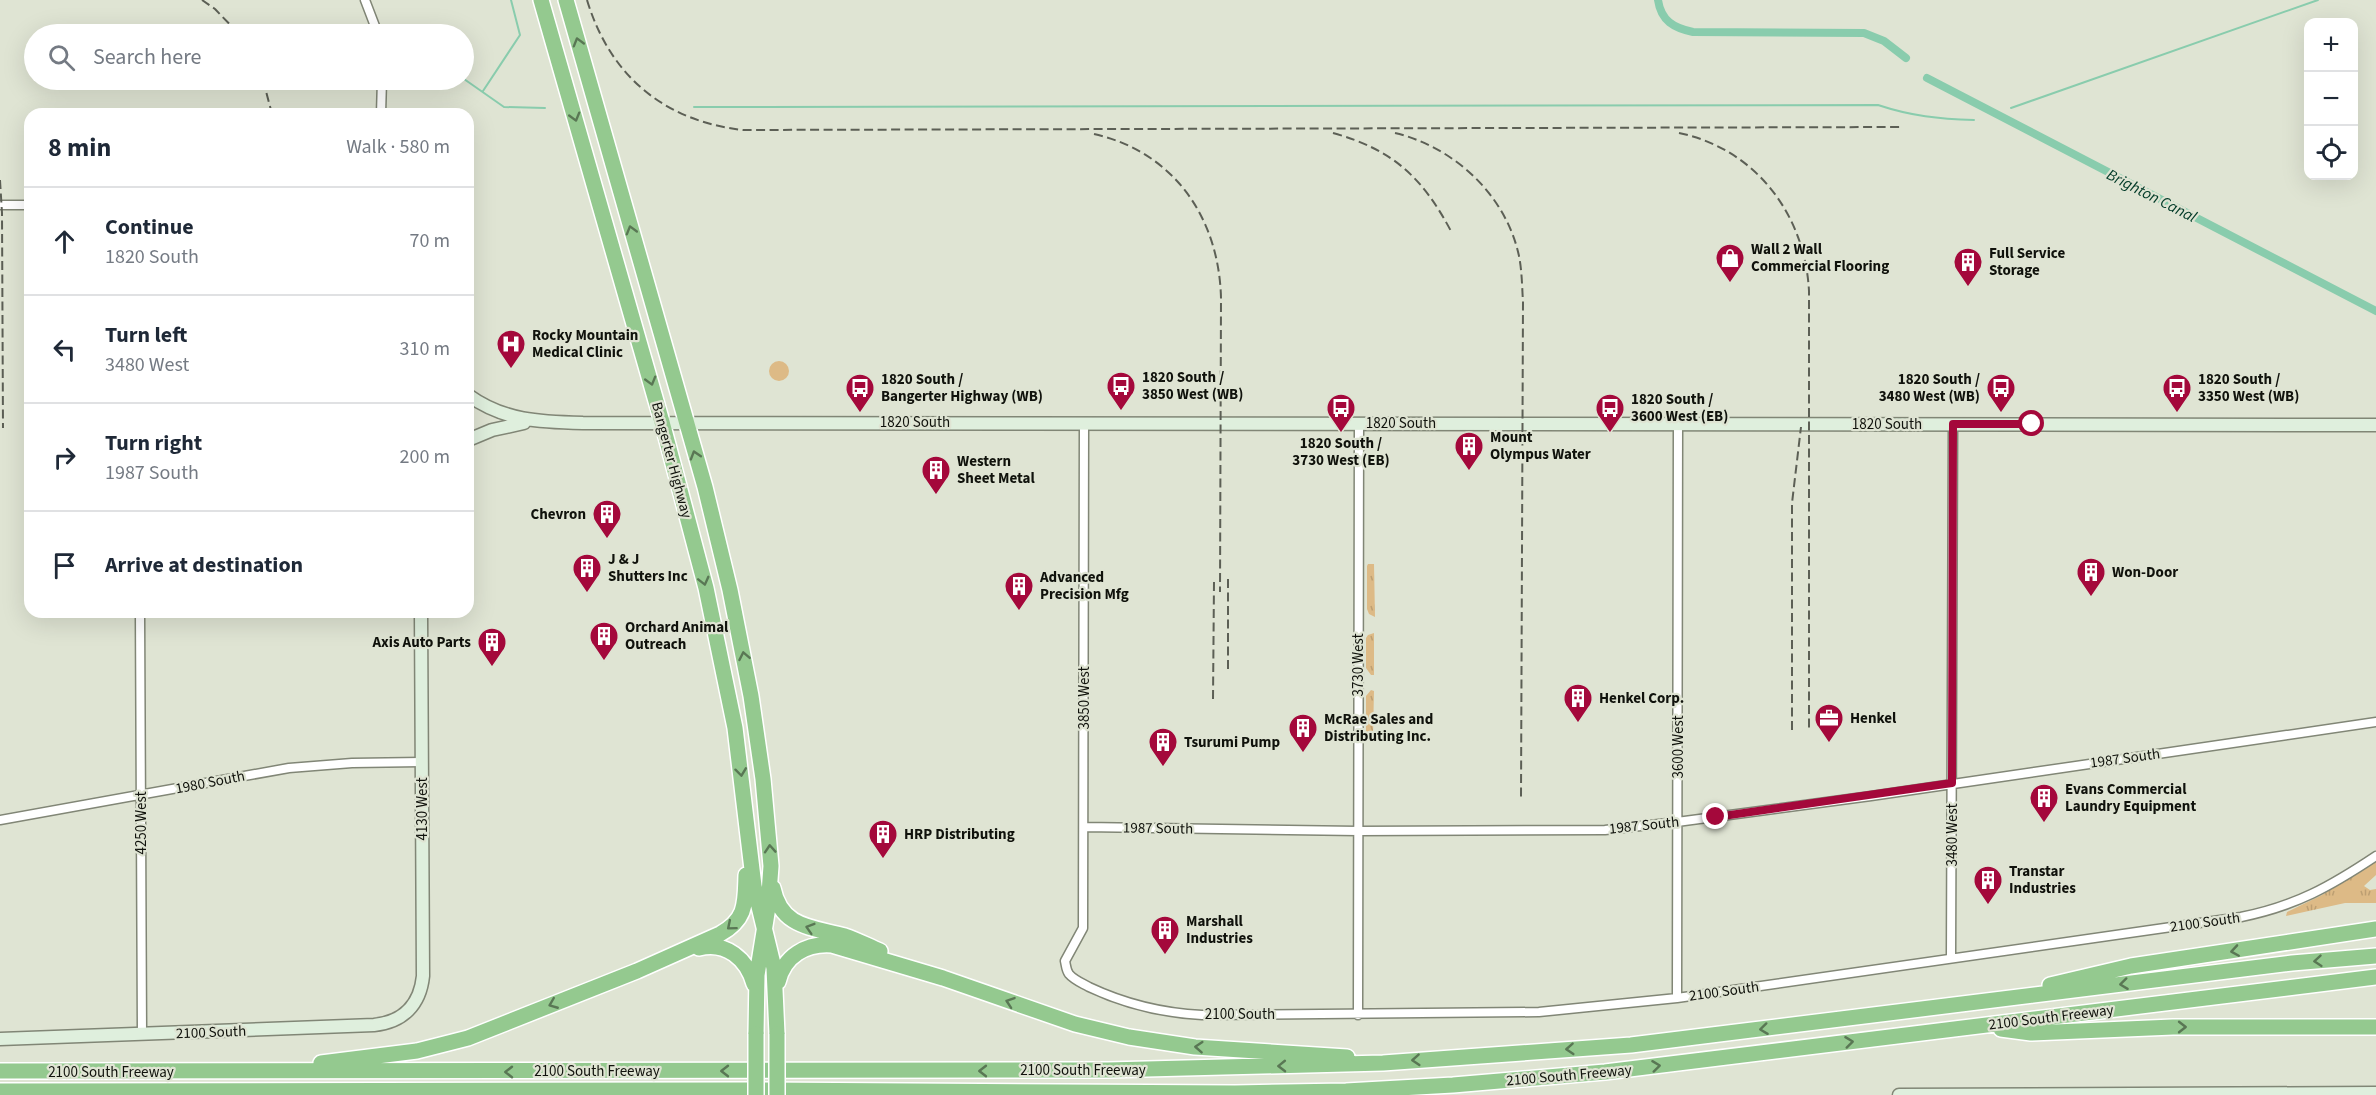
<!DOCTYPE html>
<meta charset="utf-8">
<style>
body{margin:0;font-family:"Source Sans 3",sans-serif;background:#f2f2f3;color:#1f2937}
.controls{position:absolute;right:18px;top:18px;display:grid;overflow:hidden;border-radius:12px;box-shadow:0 6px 24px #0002}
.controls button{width:54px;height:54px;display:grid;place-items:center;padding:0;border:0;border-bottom:2px solid #e0e1e3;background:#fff;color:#1f2937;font:30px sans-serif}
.stop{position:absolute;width:18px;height:18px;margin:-14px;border:4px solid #a4083b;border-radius:50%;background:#fff}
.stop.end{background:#a4083b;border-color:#fff;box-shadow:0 2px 6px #0008}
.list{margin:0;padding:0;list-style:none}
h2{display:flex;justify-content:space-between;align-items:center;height:78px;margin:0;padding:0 24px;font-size:26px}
h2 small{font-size:20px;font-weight:400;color:#747a83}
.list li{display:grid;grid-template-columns:39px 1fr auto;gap:18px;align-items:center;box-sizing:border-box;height:108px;padding:0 24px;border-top:2px solid #e0e1e3}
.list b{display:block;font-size:22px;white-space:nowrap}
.list p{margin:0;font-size:20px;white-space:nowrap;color:#747a83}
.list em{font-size:20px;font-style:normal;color:#747a83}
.icon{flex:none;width:33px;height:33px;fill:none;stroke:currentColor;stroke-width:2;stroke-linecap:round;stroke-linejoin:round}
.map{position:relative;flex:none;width:2376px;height:1095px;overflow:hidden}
.search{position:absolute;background:#fff;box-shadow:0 6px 24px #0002;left:24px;top:24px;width:450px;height:66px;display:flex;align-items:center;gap:15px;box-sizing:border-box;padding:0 21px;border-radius:33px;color:#747a83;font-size:22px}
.panel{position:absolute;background:#fff;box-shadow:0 6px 24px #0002;left:24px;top:108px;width:450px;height:510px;border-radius:18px}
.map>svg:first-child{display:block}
</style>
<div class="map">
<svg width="2376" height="1095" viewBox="0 0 2376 1095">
<defs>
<pattern id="grass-tufts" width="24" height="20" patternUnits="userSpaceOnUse" patternTransform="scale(1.5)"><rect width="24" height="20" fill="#ddba86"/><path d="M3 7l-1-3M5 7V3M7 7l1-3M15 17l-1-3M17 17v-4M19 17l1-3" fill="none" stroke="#bd9f72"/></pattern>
</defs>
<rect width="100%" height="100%" fill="#dfe4d3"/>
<path fill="url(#grass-tufts)" d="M1368,564H1374L1375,617L1369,614L1367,609V566Z
M1374,633V675H1371L1366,668V638L1368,635Z
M1371,690L1374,691L1373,736L1366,732V696Z
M2376,860V875L2364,886L2370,890L2376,889V903H2345L2286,916L2287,912L2322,895Z"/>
<path fill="#ddba86" d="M769 371a10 10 0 1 1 20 0a10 10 0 1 1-20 0Z"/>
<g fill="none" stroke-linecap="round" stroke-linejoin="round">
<path stroke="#89ccad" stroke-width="2" d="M464,79L504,107L545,108
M483,91L520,35L511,0
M694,107L1878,105C1911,116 1939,119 1974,120
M2011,108L2318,0"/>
<path stroke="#89ccad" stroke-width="8" d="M1658,0C1661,21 1674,28 1693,32L1864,33L1884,41L1906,58
M1927,78L2376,311"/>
<g stroke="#818676" stroke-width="11">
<path id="street" d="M365,0L378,34
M381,114L382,80
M0,205H30
M1084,423L1083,928L1065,961C1066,965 1066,970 1069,974C1074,980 1082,983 1089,987C1125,1004 1162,1013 1202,1015L1539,1012L1677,998L2241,917C2296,906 2331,886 2376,856
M140,612L142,1034
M0,820L289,768L352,763L422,762
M1084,827L1358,831L1605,830L1677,822L1871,796L2376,722
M1951,957L1953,424
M1677,998L1678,424
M1358,1015L1359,423"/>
</g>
<g stroke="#818676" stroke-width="15">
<path id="secondary" d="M468,395C504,421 540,422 583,423L2376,425
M468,440L492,430L524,423
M0,1039L374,1025C403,1022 420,1005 423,976L421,612
M1899,1095L2376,1093"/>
</g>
<g stroke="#fff" stroke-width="18">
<path id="highway" d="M541,0L662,422L706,588L735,728L754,886L774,968L777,1034
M566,0L705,487L730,590L751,696L763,779L771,866L768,907L757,975L756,1034
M773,888C781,928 812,927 845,936C857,940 868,946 880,951
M699,948C726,941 747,959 754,984
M778,982C784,956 806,943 832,945L943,978L1075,1024L1129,1037L1195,1047L1347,1057
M2050,985L2131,966L2376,929
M2001,1029L2031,1033L2173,1027H2376
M321,1063L417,1051L468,1038L637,971L720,934C747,919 745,903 746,875
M0,1071L1108,1070L1383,1063L1631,1045L2292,963L2376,956
M0,1091L747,1090L1235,1093L1346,1091L1453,1085L1605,1072L2376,977"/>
</g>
<use href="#street" stroke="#fff" stroke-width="8"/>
<use href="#secondary" stroke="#dfefdd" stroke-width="12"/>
<use href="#highway" stroke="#94c98f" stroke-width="15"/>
<path stroke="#5c5f55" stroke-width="2" stroke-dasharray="9 4.5" stroke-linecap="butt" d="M202,0L215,9L239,34
M587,0C610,76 664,121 743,130L1900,127
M263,80L272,114
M1333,133C1394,150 1423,178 1452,233
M1395,133C1454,147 1506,195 1519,256C1522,271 1522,287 1523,302L1521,798
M1679,133C1756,149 1805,215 1809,291V730
M1094,134C1174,152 1219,218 1221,298L1220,592
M0,180L2,213L3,428
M275,612V614
M1228,669V579
M1213,699L1214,582
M1792,730V503L1801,427"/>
<g stroke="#fff" stroke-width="18" stroke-linecap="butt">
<path id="highway-bridge" d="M756,1034V1095
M777,1034V1095"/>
</g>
<use href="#highway-bridge" stroke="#94c98f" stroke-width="15"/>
</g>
<defs><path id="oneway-chevron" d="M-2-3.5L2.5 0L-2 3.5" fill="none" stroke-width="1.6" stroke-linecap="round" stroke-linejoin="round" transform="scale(1.5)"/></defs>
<g stroke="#597754">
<use href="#oneway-chevron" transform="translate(578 42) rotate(-106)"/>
<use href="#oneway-chevron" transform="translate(575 117) rotate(74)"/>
<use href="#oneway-chevron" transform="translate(631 230) rotate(-106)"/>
<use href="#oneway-chevron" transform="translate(651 381) rotate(74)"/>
<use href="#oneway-chevron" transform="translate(695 455) rotate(-107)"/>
<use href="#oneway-chevron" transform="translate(704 581) rotate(76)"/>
<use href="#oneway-chevron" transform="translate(744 656) rotate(-101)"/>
<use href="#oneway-chevron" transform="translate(741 772) rotate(83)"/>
<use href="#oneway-chevron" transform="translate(770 849) rotate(-94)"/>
<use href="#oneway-chevron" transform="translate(731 926) rotate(140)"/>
<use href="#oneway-chevron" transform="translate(810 928) rotate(-163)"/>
<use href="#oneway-chevron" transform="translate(2235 951) rotate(171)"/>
<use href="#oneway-chevron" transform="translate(2318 961) rotate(175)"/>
<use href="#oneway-chevron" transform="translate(2124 984) rotate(173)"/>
<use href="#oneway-chevron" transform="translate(1010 1002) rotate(-161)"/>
<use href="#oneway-chevron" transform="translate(553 1004) rotate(158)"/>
<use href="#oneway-chevron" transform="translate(2182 1027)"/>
<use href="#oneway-chevron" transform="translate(1764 1029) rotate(173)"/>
<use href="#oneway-chevron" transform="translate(1849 1042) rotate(-7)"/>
<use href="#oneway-chevron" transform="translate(1199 1047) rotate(-176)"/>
<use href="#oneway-chevron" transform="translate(1570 1049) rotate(176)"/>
<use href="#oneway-chevron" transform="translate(1416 1060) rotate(176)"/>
<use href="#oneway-chevron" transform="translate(1282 1066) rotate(179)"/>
<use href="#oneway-chevron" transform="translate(1656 1066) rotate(-7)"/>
<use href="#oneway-chevron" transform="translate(725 1071) rotate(180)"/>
<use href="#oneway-chevron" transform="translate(983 1071) rotate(180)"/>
<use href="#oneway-chevron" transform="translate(509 1072) rotate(180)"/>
</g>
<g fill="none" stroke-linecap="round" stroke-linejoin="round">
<path stroke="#a4083b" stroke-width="8" d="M1716,817L1952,783L1953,424H2032"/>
</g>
<defs>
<g id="shop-pin" transform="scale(1.5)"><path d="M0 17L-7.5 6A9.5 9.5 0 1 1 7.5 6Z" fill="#a4083b" stroke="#dfe4d3"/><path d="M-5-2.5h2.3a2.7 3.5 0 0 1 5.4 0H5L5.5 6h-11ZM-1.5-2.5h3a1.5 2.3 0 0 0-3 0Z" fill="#fff"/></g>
<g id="building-pin" transform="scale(1.5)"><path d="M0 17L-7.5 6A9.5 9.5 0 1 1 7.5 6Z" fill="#a4083b" stroke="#dfe4d3"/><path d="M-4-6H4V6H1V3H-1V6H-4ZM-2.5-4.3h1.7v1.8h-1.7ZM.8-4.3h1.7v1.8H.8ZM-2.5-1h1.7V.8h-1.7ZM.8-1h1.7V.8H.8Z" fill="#fff"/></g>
<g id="hospital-pin" transform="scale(1.5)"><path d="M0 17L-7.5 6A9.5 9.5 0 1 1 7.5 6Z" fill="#a4083b" stroke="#dfe4d3"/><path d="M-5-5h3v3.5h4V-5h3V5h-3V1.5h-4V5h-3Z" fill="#fff"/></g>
<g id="bus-pin" transform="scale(1.5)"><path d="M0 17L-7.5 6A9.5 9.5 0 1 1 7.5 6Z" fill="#a4083b" stroke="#dfe4d3"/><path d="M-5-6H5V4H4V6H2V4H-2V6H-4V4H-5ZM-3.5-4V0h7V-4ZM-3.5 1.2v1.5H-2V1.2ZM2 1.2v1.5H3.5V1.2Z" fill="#fff"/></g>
<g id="office-pin" transform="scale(1.5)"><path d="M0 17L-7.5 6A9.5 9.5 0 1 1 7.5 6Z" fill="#a4083b" stroke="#dfe4d3"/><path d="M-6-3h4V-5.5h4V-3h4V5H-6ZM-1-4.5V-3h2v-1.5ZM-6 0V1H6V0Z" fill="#fff"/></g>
</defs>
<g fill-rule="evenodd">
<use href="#shop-pin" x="1730" y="258"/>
<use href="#building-pin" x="1968" y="262"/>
<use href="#hospital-pin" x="511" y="344"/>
<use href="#bus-pin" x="1121" y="386"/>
<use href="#bus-pin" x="860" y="388"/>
<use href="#bus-pin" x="2001" y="388"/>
<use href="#bus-pin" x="2177" y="388"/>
<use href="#bus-pin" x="1341" y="408"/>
<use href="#bus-pin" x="1610" y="408"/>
<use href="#building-pin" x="1469" y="446"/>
<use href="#building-pin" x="936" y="470"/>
<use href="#building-pin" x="607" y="514"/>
<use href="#building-pin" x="587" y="568"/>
<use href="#building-pin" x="2091" y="572"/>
<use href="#building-pin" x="1019" y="586"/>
<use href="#building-pin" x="604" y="636"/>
<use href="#building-pin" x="492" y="642"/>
<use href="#building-pin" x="1578" y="698"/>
<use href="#office-pin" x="1829" y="718"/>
<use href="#building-pin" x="1303" y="728"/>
<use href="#building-pin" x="1163" y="742"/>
<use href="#building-pin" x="2044" y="798"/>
<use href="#building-pin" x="883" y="834"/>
<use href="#building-pin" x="1988" y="880"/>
<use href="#building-pin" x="1165" y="930"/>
</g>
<g text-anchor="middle" stroke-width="4.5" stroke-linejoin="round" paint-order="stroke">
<g font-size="15" font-weight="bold" fill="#10120c" stroke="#dfe4d3" text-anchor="start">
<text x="1751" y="254">Wall 2 Wall<tspan x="1751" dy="17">Commercial Flooring</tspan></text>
<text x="1989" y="258">Full Service<tspan x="1989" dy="17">Storage</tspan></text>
<text x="532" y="340">Rocky Mountain<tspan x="532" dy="17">Medical Clinic</tspan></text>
<text x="1142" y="382">1820 South /<tspan x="1142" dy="17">3850 West (WB)</tspan></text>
<text x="881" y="384">1820 South /<tspan x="881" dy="17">Bangerter Highway (WB)</tspan></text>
<text x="1980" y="384" text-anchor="end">1820 South /<tspan x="1980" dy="17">3480 West (WB)</tspan></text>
<text x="2198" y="384">1820 South /<tspan x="2198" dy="17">3350 West (WB)</tspan></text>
<text x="1631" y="404">1820 South /<tspan x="1631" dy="17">3600 West (EB)</tspan></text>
<text x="1490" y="442">Mount<tspan x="1490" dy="17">Olympus Water</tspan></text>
<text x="1341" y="448" text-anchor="middle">1820 South /<tspan x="1341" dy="17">3730 West (EB)</tspan></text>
<text x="957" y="466">Western<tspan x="957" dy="17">Sheet Metal</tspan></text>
<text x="586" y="519" text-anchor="end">Chevron</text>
<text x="608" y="564">J &amp; J<tspan x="608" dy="17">Shutters Inc</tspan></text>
<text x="2112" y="577">Won-Door</text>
<text x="1040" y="582">Advanced<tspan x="1040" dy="17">Precision Mfg</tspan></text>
<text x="625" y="632">Orchard Animal<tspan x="625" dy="17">Outreach</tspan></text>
<text x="471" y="647" text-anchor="end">Axis Auto Parts</text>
<text x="1599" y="703">Henkel Corp.</text>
<text x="1850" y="723">Henkel</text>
<text x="1324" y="724">McRae Sales and<tspan x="1324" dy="17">Distributing Inc.</tspan></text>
<text x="1184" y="747">Tsurumi Pump</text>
<text x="2065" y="794">Evans Commercial<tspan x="2065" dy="17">Laundry Equipment</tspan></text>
<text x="904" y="839">HRP Distributing</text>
<text x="2009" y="876">Transtar<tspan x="2009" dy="17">Industries</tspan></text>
<text x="1186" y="926">Marshall<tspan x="1186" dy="17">Industries</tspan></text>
</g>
<g font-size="15" fill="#10120c" stroke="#dfe4d3">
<text x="915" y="427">1820 South</text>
<text x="1401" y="428">1820 South</text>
<text x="1887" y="429">1820 South</text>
<text transform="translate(672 460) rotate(75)" y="5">Bangerter Highway</text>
<text transform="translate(1358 665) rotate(-90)" y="5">3730 West</text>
<text transform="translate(1084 698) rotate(-90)" y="5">3850 West</text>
<text transform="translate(1678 747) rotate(-90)" y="5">3600 West</text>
<text transform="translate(2125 758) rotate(-8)" y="5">1987 South</text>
<text transform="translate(210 782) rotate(-11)" y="5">1980 South</text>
<text transform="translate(422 809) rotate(-90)" y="5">4130 West</text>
<text transform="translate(141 823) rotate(-90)" y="5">4250 West</text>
<text transform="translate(1644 825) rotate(-6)" y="5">1987 South</text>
<text transform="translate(1158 828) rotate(1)" y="5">1987 South</text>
<text transform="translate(1952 835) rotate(-90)" y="5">3480 West</text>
<text transform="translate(2205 922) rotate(-8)" y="5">2100 South</text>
<text transform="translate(1724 991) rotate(-8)" y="5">2100 South</text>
<text x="1240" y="1019">2100 South</text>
<text transform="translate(2051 1017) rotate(-7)" y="5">2100 South Freeway</text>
<text transform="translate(211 1032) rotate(-2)" y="5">2100 South</text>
<text x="1083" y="1075">2100 South Freeway</text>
<text x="597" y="1076">2100 South Freeway</text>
<text x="111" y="1077">2100 South Freeway</text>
<text transform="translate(1569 1075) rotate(-5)" y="5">2100 South Freeway</text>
</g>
<g font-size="16" font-style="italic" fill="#003a27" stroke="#dfe4d3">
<text transform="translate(2152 195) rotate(27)" y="6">Brighton Canal</text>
</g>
</g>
</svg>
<div class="controls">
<button>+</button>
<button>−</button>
<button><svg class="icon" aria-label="locate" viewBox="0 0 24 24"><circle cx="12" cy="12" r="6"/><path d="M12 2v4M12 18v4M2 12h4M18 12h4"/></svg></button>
</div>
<div class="stop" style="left:2032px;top:424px"></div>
<div class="stop end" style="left:1716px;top:817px"></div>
<div class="search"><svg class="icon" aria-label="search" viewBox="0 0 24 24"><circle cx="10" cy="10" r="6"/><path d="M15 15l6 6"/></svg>Search here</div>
<section class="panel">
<h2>8 min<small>Walk · 580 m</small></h2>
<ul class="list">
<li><svg class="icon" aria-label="ahead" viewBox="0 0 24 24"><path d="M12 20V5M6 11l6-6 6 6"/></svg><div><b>Continue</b><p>1820 South</p></div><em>70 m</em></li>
<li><svg class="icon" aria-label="left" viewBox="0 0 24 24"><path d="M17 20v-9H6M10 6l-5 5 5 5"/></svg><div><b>Turn left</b><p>3480 West</p></div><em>310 m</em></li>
<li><svg class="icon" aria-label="right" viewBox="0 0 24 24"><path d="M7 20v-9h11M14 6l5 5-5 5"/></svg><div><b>Turn right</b><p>1987 South</p></div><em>200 m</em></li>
<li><svg class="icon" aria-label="arrive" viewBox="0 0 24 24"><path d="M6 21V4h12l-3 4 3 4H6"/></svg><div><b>Arrive at destination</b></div></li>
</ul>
</section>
</div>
